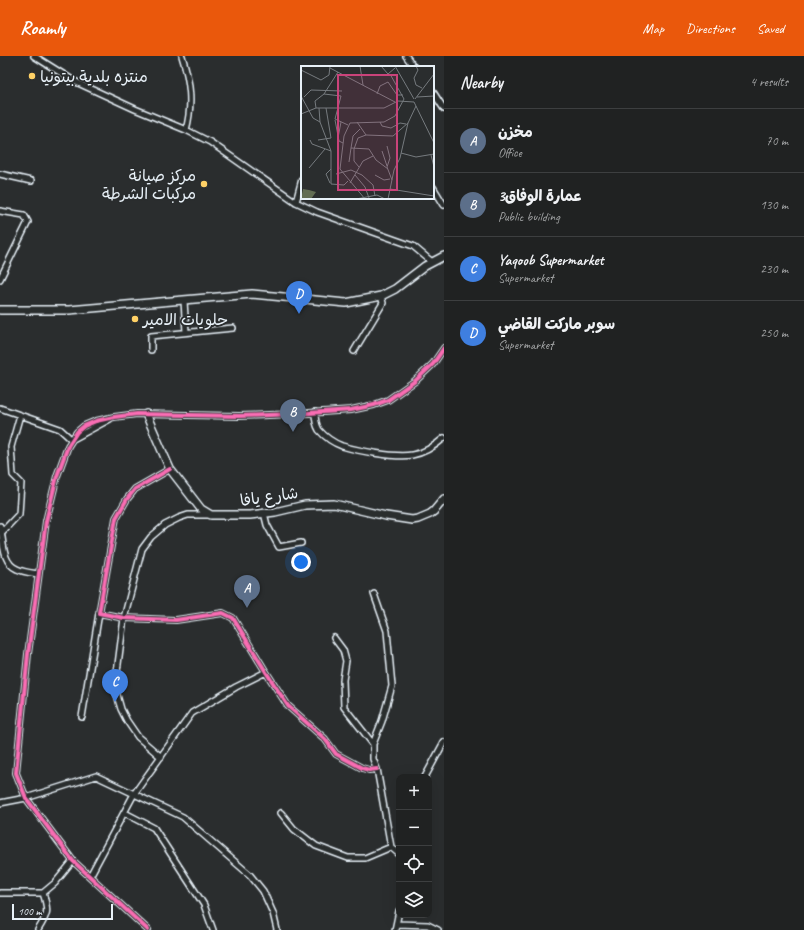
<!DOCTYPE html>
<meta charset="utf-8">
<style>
body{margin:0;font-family:Caveat,"Playpen Sans Arabic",sans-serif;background:#2d2f2f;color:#f1f3f6}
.controls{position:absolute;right:12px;bottom:12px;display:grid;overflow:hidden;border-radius:8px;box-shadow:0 4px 16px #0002}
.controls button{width:36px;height:36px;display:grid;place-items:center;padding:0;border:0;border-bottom:1px solid #3d3f40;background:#202222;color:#f1f3f6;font:20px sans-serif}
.scale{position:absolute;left:12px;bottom:10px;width:101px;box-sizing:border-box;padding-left:4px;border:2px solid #e8f1f8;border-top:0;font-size:11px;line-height:14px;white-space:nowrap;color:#e8f1f8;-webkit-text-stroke:3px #2a2d2e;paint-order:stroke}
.you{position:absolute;left:301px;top:506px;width:14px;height:14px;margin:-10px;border:3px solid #fff;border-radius:50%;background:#1a73e8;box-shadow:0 0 0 6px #1a73e833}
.badge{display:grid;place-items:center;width:26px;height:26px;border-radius:50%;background:#ea580c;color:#fff;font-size:13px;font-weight:700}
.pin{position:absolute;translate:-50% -33px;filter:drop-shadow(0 1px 2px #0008)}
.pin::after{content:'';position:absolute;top:21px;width:14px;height:12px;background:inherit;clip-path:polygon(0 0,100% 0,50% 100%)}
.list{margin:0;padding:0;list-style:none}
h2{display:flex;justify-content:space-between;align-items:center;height:52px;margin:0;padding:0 16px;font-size:17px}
h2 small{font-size:13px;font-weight:400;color:#a2a4a5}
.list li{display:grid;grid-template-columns:26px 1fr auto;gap:12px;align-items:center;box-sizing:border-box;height:64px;padding:0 16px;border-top:1px solid #3d3f40}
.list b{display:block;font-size:15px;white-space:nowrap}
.list p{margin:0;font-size:13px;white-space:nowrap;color:#a2a4a5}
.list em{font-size:13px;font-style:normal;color:#a2a4a5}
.icon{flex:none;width:22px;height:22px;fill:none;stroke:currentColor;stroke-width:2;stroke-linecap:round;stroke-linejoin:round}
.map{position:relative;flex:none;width:444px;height:874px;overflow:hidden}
header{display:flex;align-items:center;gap:24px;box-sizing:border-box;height:56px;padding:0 20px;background:#ea580c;color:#fff}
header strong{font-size:19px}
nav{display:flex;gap:22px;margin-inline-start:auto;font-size:14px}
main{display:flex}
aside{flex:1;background:#202222}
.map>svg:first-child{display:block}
</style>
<header>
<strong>Roamly</strong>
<nav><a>Map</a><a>Directions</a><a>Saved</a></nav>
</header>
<main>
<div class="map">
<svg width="444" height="874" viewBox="0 0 444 874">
<rect width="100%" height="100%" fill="#2a2d2e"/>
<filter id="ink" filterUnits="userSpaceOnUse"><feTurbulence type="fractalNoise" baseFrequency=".025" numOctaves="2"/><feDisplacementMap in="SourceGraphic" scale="8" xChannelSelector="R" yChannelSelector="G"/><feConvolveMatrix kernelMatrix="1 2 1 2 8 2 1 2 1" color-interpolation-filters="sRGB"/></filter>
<g filter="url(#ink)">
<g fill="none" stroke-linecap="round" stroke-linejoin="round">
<g stroke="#e8f1f8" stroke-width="8">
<path id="minor" d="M34,0L74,25L135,53L186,74L210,86L296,146L317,156L413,190L432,206
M182,0C190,25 193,48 186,74
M406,0L414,11
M433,36L444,53
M0,118L31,125
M433,131L444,149
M296,146L302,123
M0,155L24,159L28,166L0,223
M184,245L186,276
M151,294V280L233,272
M354,295L383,247L381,240
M0,352L60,373L72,384
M315,356C315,362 316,369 319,374C325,381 334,387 342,390C359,395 395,402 412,399C424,397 435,390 444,382
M73,383L110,363
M170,413L135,433L127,443L116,462L99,557L124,562L176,564L223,557L233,562L266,616L288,650L325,683L336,698L362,712L369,714L377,713
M264,457L267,469L279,491L301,487
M0,470C4,484 1,506 17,513C23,516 32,517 38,518
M2,476L19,458L21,427L13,419L11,391L20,359
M374,538L387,575L392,630L382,665L373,688V703L377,713L391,791L399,798
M334,582L343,594L346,605L343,624L344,651L373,688
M82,661L99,557
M161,701L138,681L127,665L121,653L117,639V616L124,562L142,493L151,481L165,469L179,462L188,459H210
M425,721L444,686
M0,747L26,742L96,720L183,761L250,819L263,835L273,857L277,874
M125,757L154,772L204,849L213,874
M281,757L294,773L316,790L348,802H365L391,791
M90,820L134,738L192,657L236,631L266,616
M0,837H43L55,827L73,805
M397,868L428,869L438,874
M38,874C48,858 49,855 43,837
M148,874L73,805L26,742L16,717L28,598L46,465L57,420L68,390L77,376L84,370L96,365L114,361L137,358L239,360L295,358L351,354L374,349L388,344L415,325L433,308L444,292
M395,874L399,855"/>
</g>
<g stroke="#e8f1f8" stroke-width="10">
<path id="tertiary" d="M146,358L170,413L201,453L211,459H250L275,456L305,449L334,448L386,460L412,464L418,463L430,458L434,455L444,443"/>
</g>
<g stroke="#e8f1f8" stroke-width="10">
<path id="secondary" d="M0,254H69L252,238L346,247L381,240L395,233L425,210L444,200"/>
</g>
<use href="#minor" stroke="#2a2d2e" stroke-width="5"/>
<use href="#tertiary" stroke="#2a2d2e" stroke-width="7"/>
<use href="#secondary" stroke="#2a2d2e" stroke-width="7"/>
<g stroke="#2a2d2e" stroke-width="6">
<path id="cycleway" d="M170,413L135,433L127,443L116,462L99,557L124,562L176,564L223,557L233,562L266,616L288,650L325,683L336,698L362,712L369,714L377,713
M148,874L73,805L26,742L16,717L28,598L46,465L57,420L68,390L77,376L84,370L96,365L114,361L137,358L239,360L295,358L351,354L374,349L388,344L415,325L433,308L444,292"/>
</g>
<use href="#cycleway" stroke="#f96db3" stroke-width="4"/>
</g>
</g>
<g fill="#ffd166" stroke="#2a2d2e" stroke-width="1.5">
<circle cx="32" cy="20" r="4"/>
<circle cx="204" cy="128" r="4"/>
<circle cx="135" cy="263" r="4"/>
</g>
<g text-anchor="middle" stroke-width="3.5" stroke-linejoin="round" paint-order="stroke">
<g font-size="16" fill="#e8f1f8" stroke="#2a2d2e" text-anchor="start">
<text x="40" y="26">منتزه بلدية بيتونيا</text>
<text x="196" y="125" text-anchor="end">مركز صيانة<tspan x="196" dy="18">مركبات الشرطة</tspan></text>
<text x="143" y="269">حلويات الامير</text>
</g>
<g font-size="16" fill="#e8f1f8" stroke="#2a2d2e">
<text transform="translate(269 440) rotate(-8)" y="6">شارع يافا</text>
</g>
</g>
<g transform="translate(301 10)">
<rect width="133" height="133" fill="#2a2d2e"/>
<path d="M2,123L8,124L15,126L10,133H0Z" fill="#626d54"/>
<path fill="none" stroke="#767b7f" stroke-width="1" d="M59,0L62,19M80,0L87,8L94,2M94,0L113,33M115,0L117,4L113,12L115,19L121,22M29,2L94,36M0,4L20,14L28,9L29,0M23,28L40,30L34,53L47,59M76,28L79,20L87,16L96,29H102M0,30L12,52L19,56M3,31L10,24L41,25M116,31L133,30M114,33L133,8M113,36L133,77M15,42L14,35L23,28L37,6M18,42L19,56L30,85M0,48L15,42H83L97,35L113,36M34,54L38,75L42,77M56,56L65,69L92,70L107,57L115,40M79,56L81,60L90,62L99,57L105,58M59,63L52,70L50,82L68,83L75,94L87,103M37,72L40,56M9,74L11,78L30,85V118L43,119L47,115M17,74L30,72L25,42M86,80L89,92L86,101L91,114M81,85L86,100M100,87L115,91L133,88M130,89L133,101M48,96L50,82M58,101L53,95V83L57,72L65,69M8,102L24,83M35,108L50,104L61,109L72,119L74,130M54,109L64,121L68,132M74,109L83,114L89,113M29,117L25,108L30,103M49,117L62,95L72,90M89,123L133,130M55,133L76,129L84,133M64,133L39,103L43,70L49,57L83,56L94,50L103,33L89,8M87,133L93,104L99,92L107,57"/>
<path fill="#ca437a" fill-opacity="0.15" stroke="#ca437a" stroke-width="2" d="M37,9H96V124H37Z"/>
<rect width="133" height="133" fill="none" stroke="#e8f1f8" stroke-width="2"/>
</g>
</svg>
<div class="controls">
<button>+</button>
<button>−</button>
<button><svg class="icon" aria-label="locate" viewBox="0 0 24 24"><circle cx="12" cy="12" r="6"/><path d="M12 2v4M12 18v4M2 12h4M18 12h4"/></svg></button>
<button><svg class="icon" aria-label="layers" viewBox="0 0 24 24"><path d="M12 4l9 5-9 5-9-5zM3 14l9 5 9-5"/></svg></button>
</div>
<div class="scale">100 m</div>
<div class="you"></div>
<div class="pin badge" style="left:247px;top:552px;background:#5c6f8a">A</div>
<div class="pin badge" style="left:293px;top:376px;background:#5c6f8a">B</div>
<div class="pin badge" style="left:115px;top:646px;background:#3f7fe0">C</div>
<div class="pin badge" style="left:299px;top:258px;background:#3f7fe0">D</div>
</div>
<aside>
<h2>Nearby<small>4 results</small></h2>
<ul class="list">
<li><span class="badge" style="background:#5c6f8a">A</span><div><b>مخزن</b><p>Office</p></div><em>70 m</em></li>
<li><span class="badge" style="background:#5c6f8a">B</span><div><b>عمارة الوفاق3</b><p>Public building</p></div><em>130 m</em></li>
<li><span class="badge" style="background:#3f7fe0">C</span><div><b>Yaqoob Supermarket</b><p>Supermarket</p></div><em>230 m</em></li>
<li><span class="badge" style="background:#3f7fe0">D</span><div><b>سوبر ماركت القاضي</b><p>Supermarket</p></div><em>250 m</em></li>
</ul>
</aside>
</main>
